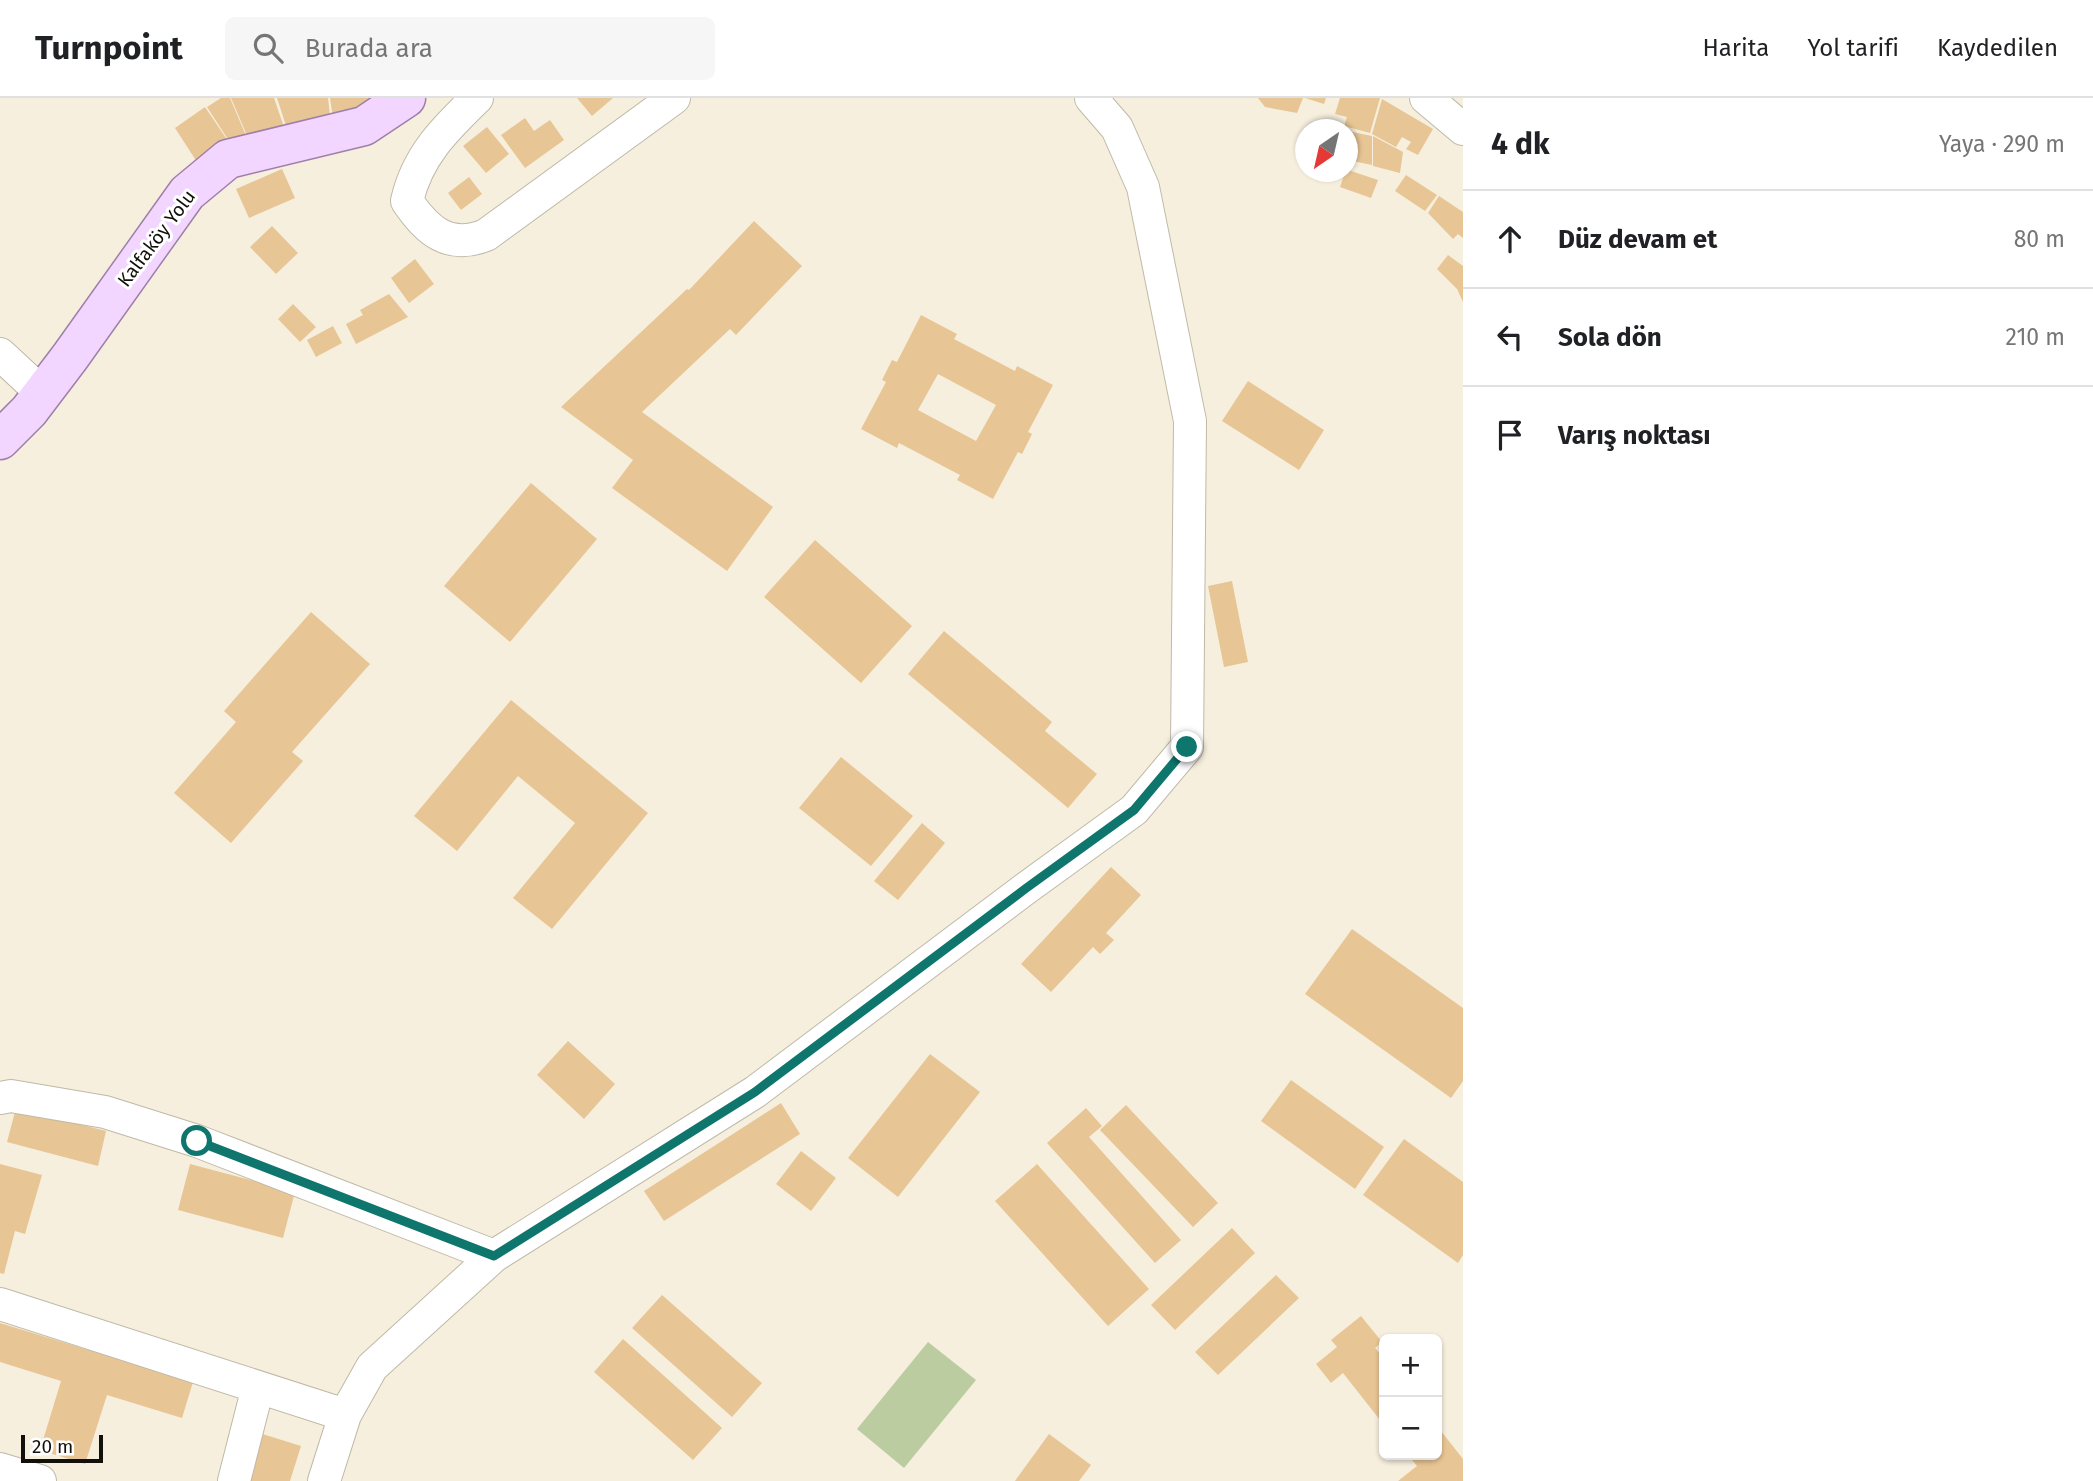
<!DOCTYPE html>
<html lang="tr">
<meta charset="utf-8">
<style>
body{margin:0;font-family:"Fira Sans",sans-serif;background:#f6f6f6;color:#202124}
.controls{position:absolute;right:21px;bottom:21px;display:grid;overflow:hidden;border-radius:10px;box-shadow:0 2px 5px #0004}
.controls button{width:63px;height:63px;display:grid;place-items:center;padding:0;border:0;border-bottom:2px solid #e0e0e0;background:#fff;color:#202124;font:35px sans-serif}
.compass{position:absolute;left:1295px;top:21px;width:63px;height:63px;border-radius:50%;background:#fff;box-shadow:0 2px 5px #0004;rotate:214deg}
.scale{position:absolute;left:21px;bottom:18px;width:82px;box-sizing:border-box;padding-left:7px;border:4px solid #12100a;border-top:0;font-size:19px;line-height:24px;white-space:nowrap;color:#12100a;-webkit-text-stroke:5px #fff;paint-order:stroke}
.stop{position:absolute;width:21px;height:21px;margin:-16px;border:5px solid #0f766e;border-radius:50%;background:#fff}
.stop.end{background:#0f766e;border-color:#fff;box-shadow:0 2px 7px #0008}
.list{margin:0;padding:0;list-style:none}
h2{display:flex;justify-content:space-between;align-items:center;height:91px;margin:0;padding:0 28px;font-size:30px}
h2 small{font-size:23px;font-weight:400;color:#757577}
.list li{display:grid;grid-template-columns:46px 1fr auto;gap:21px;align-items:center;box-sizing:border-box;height:98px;padding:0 28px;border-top:2px solid #e0e0e0}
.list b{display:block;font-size:26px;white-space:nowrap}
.list em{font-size:23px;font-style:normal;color:#757577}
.icon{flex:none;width:38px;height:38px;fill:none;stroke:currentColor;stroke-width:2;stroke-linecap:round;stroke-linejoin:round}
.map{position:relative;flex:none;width:1463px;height:1383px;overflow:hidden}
header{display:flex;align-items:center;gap:42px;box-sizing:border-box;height:98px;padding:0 35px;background:#fff;border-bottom:2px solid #e0e0e0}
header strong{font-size:33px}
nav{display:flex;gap:38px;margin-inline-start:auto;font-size:24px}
.search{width:490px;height:63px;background:#f6f6f6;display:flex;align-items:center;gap:18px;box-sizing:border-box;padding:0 24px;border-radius:10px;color:#757577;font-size:26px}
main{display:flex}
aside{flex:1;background:#fff}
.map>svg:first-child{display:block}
</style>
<header>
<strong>Turnpoint</strong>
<div class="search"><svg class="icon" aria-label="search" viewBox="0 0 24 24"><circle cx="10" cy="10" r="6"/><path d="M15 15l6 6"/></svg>Burada ara</div>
<nav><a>Harita</a><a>Yol tarifi</a><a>Kaydedilen</a></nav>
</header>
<main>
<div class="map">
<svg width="1463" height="1383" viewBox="0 0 1463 1383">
<rect width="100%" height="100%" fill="#f6efde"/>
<path fill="#bccca1" d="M928,1244L976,1282L904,1370L857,1331Z"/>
<path fill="#e8c594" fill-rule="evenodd" d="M221,0H230L247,40L229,43L207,9Z
M231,0H274L284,29L248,40Z
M277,0H328L331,27L288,34Z
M330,0H375L334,27Z
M577,0H613L592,18Z
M1258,0H1303L1297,15L1265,9Z
M1305,0H1326L1324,6Z
M1340,0H1380L1370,35L1344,28L1347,19L1335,16Z
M1382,1L1433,31L1418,57L1406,51L1411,44L1402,39L1396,49L1372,36Z
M205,9L228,43L197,64L175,30Z
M525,20L534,33L550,22L564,42L525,70L501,37Z
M487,29L509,56L486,75L463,48Z
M1348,33L1372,38V67L1348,62Z
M1373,38L1403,54L1400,75L1373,68Z
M282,71L295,100L249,120L236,91Z
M1348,72L1378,82L1371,100L1340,89L1345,74Z
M1406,77L1437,97L1425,113L1395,93Z
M469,79L482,96L461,112L448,95Z
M1439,98L1463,114V140L1458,136L1453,141L1428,115Z
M754,123L802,168L736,237L730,231L642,314L773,409L727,473L612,390L633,362L561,309L687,191L689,192Z
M272,128L298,155L276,176L250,149Z
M1448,157L1463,168V204L1457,191L1437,171Z
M415,161L434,186L409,205L391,180Z
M389,196L408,219L356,246L346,226L363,217L360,212Z
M293,206L316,229L300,244L278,221Z
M921,217L957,236L954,241L1015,273L1017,268L1053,287L1028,334L1032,336L1022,356L1018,354L993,401L957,382L960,377L899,345L897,350L861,331L886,284L882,282L892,262L897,264ZM938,276L996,307L976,343L918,312Z
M333,228L342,245L316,259L307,242Z
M1248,283L1324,332L1299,372L1222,323Z
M531,385L597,441L510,544L444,488Z
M815,442L912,528L861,585L764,499Z
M1232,483L1248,564L1224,569L1208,488Z
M311,514L370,566L292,654L303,663L231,745L174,695L236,624L224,613Z
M944,533L1052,624L1045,633L1097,676L1068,710L908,576Z
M511,602L648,715L552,831L513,800L575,725L518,678L457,753L414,718Z
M841,659L913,718L871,768L799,710Z
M922,725L945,745L898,802L874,783Z
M1111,769L1141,797L1106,835L1114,842L1100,856L1093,849L1051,894L1021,866Z
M1352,831L1463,910V983L1451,1000L1305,896Z
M568,943L615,986L584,1021L537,977Z
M930,956L980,994L898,1099L848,1060Z
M1291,982L1384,1049L1355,1091L1261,1023Z
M781,1005L800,1036L664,1123L644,1093Z
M1126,1007L1218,1105L1193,1129L1100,1032Z
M16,1010L106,1033L98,1068L7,1044Z
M1086,1010L1102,1028L1089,1039L1181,1142L1155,1165L1047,1045Z
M1404,1041L1463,1084V1157L1458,1165L1363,1097Z
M801,1053L836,1080L811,1113L776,1086Z
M0,1066L42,1077L25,1136L15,1133L4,1176L0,1175Z
M190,1066L295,1094L283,1140L178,1112Z
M1037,1066L1149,1191L1108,1228L995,1103Z
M1232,1130L1255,1155L1175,1232L1151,1207Z
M1276,1177L1299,1200L1218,1277L1195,1254Z
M662,1197L762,1285L732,1319L632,1230Z
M1361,1218L1382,1244L1375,1250L1382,1258L1384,1256V1327L1343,1275L1331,1285L1316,1266L1337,1249L1331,1242Z
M0,1225L193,1284L182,1320L107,1297L85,1366L40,1352L61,1283L0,1264Z
M623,1241L722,1330L693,1362L594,1274Z
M1437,1328L1463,1361V1383H1398L1417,1368L1408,1357H1437Z
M256,1334L301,1348L290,1383H241Z
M1049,1336L1091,1367L1079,1383H1015Z"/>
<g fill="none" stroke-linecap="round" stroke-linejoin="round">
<g stroke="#bfb9a8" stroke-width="34">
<path id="minor" d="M477,0C445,31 417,58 407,103C427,133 449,152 486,137L674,0
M1426,0L1463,31
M0,256L43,296
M0,1000L11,998L105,1014L197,1043L494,1158
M0,1206L345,1317L324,1383
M345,1317L372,1269L494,1158L755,994L1025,791L1134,712L1187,649L1190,323L1143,89L1117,30L1091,0
M0,1371L40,1383
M234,1383L258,1289"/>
</g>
<g stroke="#9e7fa9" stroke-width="41">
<path id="major" d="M0,342L29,313L70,259L187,95L228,61L364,28L406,0"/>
</g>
<use href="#minor" stroke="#fff" stroke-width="32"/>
<use href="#major" stroke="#f2d6ff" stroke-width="38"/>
</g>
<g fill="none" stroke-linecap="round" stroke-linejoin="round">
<path stroke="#0f766e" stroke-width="9" d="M197,1043L494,1158L755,994L1025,791L1134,712L1187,649"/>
</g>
<g text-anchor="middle" stroke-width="6" stroke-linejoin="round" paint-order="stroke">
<g font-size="19" fill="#12100a" stroke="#fff">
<text transform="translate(156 140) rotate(-53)" y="7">Kalfaköy Yolu</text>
</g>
</g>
</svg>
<div class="controls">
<button>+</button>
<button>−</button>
</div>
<svg class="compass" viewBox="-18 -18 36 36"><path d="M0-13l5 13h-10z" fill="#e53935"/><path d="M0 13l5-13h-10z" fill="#757577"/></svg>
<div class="scale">20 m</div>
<div class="stop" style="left:197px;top:1043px"></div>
<div class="stop end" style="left:1187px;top:649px"></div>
</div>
<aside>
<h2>4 dk<small>Yaya · 290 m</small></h2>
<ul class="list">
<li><svg class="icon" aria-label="ahead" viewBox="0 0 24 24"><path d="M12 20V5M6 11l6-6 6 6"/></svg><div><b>Düz devam et</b></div><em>80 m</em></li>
<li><svg class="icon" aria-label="left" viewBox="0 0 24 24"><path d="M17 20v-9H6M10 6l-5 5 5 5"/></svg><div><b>Sola dön</b></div><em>210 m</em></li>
<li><svg class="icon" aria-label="arrive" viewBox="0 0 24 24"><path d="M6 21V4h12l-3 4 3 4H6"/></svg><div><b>Varış noktası</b></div></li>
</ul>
</aside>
</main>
